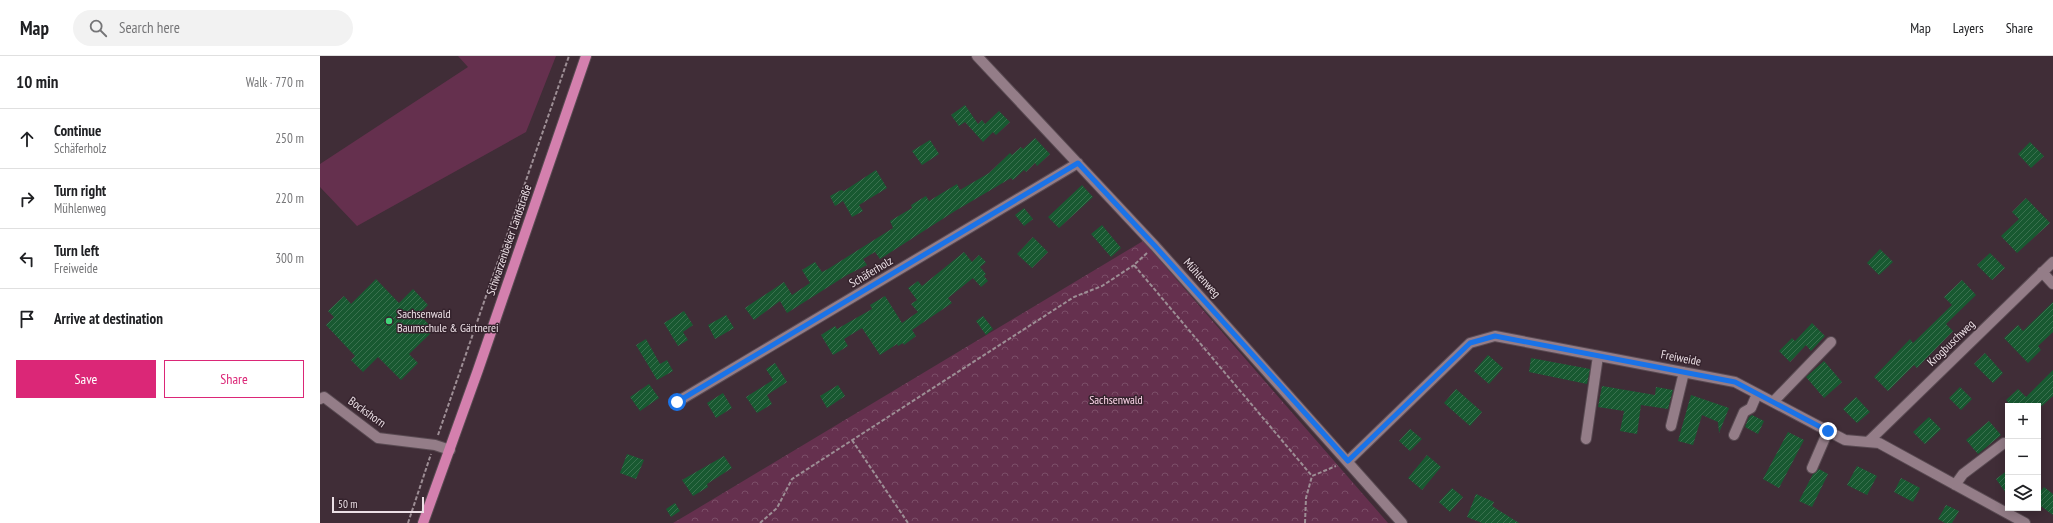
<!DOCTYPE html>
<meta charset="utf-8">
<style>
body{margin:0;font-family:"PT Sans Narrow",sans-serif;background:#f2f2f2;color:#202124}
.controls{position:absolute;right:12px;bottom:12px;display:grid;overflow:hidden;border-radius:0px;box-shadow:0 2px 10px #0003}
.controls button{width:36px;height:36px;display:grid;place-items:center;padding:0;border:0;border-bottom:1px solid #e0e0e0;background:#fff;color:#202124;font:20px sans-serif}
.scale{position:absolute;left:12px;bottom:10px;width:92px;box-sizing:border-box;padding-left:4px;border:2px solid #ece0e6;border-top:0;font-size:11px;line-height:14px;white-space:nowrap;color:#ece0e6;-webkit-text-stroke:3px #35232d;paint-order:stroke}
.stop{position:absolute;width:12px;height:12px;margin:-9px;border:3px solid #1a73e8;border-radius:50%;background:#fff}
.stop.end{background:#1a73e8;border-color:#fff;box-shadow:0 1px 4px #0008}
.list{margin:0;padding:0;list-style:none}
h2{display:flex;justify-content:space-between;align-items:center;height:52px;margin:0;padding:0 16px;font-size:17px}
h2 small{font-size:13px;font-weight:400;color:#757577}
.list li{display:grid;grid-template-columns:26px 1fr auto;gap:12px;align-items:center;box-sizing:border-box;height:60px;padding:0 16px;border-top:1px solid #e0e0e0}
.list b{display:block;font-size:15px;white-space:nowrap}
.list p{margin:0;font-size:13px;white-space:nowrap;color:#757577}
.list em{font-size:13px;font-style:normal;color:#757577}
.actions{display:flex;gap:8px;padding:12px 16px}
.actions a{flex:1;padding:9px 0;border:1px solid #db2777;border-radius:0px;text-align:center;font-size:14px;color:#db2777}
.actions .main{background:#db2777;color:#fff}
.icon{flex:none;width:22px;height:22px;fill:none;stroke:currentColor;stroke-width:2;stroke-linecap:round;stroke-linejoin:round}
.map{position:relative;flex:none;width:1733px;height:467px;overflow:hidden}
header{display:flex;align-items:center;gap:24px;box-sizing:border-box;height:56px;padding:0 20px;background:#fff;border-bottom:1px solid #e0e0e0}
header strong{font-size:19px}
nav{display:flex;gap:22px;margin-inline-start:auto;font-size:14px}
.search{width:280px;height:36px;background:#f2f2f2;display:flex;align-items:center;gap:10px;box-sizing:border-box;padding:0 14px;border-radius:22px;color:#757577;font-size:15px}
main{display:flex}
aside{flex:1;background:#fff}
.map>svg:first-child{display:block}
</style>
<header>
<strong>Map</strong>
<div class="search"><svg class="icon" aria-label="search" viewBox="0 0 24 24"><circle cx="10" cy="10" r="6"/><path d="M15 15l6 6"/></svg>Search here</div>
<nav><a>Map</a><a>Layers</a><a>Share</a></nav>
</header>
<main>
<aside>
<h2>10 min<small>Walk · 770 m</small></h2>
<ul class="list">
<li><svg class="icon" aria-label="ahead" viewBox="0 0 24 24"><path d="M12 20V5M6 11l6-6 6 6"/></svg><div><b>Continue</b><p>Schäferholz</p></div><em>250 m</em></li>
<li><svg class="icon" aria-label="right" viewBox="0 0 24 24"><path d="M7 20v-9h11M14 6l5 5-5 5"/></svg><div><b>Turn right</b><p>Mühlenweg</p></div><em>220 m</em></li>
<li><svg class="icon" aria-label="left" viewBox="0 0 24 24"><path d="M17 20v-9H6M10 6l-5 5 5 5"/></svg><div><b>Turn left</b><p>Freiweide</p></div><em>300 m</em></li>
<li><svg class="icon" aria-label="arrive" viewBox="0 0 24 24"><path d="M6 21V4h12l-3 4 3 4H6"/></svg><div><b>Arrive at destination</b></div></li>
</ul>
<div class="actions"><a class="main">Save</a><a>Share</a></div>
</aside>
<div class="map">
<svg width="1733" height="467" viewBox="0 0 1733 467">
<defs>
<pattern id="forest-crowns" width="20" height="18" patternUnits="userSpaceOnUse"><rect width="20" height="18" fill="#65304e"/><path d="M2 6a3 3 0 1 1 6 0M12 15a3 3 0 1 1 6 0" fill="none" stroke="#7b4e68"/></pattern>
<pattern id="building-hatch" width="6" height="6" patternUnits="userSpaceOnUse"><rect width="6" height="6" fill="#185931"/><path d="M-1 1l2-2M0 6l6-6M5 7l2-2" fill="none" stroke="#3a714f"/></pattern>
</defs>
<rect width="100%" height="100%" fill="#402d37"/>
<path fill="#65304e" d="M138,0H236L206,76L37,170L0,131V108L148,11Z"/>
<path fill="url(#forest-crowns)" d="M823,185L1068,467H353L370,457Z"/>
<path fill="url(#building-hatch)" d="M645,49L658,68L662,64L665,68L679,55L690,66L676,79L673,76L663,86L645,66L639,70L631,59Z
M715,82L730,98L717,110L715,107L706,116L704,114L693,124L691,122L635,155L560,203L555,196L543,203L547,209L527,219L467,257L460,245L434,264L425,252L464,226L472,239L490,227L482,214L495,206L502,216L508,213L573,172L570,165L592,152L591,149L606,140L609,145L637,128L640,134L669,117L690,97L692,99L701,91L703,93Z
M610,84L619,98L602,109L592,95Z
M1710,86L1724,100L1711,112L1698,98Z
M556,114L567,132L539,149L543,155L532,161L523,145L515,150L510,140L521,134L524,135Z
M762,129L773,141L739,172L728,161Z
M1706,142L1730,167L1697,197L1681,180L1699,163L1692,156Z
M704,152L713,163L704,170L695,159Z
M782,169L801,192L791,201L771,178Z
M713,181L728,196L712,212L697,198Z
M1560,193L1573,206L1559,219L1547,207Z
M644,196L652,206L659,199L666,206L660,211L666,218L664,220L668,225L661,231L653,222L628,242L632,247L592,274L596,280L584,289L583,287L578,290L577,288L560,299L542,272L524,283L528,290L513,299L501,279L515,270L517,273L552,253L550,249L565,240L582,267L598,256L591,248L597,244L588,232L598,225L602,230Z
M1670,197L1685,212L1672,224L1657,209Z
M56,223L79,247L93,233L108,249L99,258L114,274L89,298L98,307L81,324L58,301L43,316L31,304L35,300L6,269L14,261L8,255L24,240L31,248Z
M1642,224L1656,239L1626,268L1633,275L1597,312L1594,309L1568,335L1554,321L1590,283L1593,287L1632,249L1624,241Z
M1733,246V276L1718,290L1721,294L1708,307L1684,282L1698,269L1703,275Z
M364,255L373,269L363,276L368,284L358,290L344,267Z
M406,259L414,272L395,283L388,269Z
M663,260L673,273L666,279L656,265Z
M1492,267L1505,280L1491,295L1486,289L1470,306L1459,295L1472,282L1475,285Z
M326,283L340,308L347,304L353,315L337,324L316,289Z
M1665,297L1683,317L1673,327L1654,308Z
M1168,299L1183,312L1169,328L1154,315Z
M1211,302L1270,313L1267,328L1209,316Z
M1504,305L1522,326L1504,342L1486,321Z
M455,307L467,326L447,339L452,348L437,357L426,341L453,324L446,313Z
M1733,314V340L1722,350H1691L1686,344L1698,333L1706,341Z
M329,328L339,342L320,355L310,341Z
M518,329L525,340L507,352L500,340Z
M1282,330L1335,339L1336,331L1353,334L1348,353L1321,349L1317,378L1300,375L1304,355L1278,351Z
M1640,331L1652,343L1641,354L1629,342Z
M1136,333L1162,356L1150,370L1124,347Z
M403,337L412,352L396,362L387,347Z
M1371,339L1409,352L1399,377L1398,366L1382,359L1373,389L1358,385Z
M1536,341L1550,356L1537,367L1523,353Z
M1432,359L1444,365L1438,378L1425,371L1429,361Z
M1609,361L1621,373L1605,388L1593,376Z
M1669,365L1681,379L1658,398L1646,384Z
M1090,373L1102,383L1090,395L1079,385Z
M1468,376L1484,384L1459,432L1443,423Z
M307,398L324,404L316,423L300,417Z
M1107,399L1121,411L1102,434L1088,422Z
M404,400L412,412L387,428L388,431L373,440L362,424Z
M1537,410L1557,420L1547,439L1527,429Z
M1499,413L1508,418L1492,451L1479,445L1493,418Z
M1688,414V440L1676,423Z
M1581,422L1600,432L1593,446L1574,436Z
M1724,431L1733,438V459L1718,448V438Z
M1132,432L1143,441L1130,456L1119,446Z
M1156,438L1174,446L1172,450L1199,467H1162L1147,461Z
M355,447L360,455L351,461L346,453Z
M1626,449L1639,455L1632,467H1625L1618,463Z"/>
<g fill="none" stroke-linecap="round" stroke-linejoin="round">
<g stroke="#594a52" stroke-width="12">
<path id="minor" d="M657,0L835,190L1082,467
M1722,216L1733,228
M0,343L4,341L58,382L115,389L130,394
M357,346L758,107
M1453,346L1511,286
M1351,370L1364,316
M1414,379L1424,356L1431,352L1437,338
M1266,383L1278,300
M1548,386L1733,206
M1028,405L1150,287L1175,280L1415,326L1525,384L1559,387L1705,467
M1492,412L1508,375
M1635,429L1643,418L1684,387"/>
</g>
<g stroke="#594a52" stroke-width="12">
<path id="major" d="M103,467L158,314L266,0"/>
</g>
<path stroke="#9d8e95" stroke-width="2" stroke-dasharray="4 2" stroke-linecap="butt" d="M827,197L814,209L992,420L1016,410
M118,379L249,0
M532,384L588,467
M88,467L111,398
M440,467L457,452L472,423L754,241L782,230L814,209
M985,467L986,442L992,420"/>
<use href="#minor" stroke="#947d88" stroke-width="10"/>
<use href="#major" stroke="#d480ae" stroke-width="10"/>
</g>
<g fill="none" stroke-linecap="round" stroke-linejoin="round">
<path stroke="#1a73e8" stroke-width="5" d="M357,346L758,107L835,190L1028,405L1150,287L1175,280L1415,326L1508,375"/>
</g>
<circle fill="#42d77b" stroke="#35232d" stroke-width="1.5" cx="69" cy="265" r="4"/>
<g text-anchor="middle" stroke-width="3" stroke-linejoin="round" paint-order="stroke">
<g font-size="12" fill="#ece0e6" stroke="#35232d">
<text transform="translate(189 184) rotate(-71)" y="4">Schwarzenbeker Landstraße</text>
<text transform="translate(551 216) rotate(-31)" y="4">Schäferholz</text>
<text transform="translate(882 222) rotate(48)" y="4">Mühlenweg</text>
<text transform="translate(1631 287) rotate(-44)" y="4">Krogbuschweg</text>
<text transform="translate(1361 302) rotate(11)" y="4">Freiweide</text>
<text transform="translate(47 356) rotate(36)" y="4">Bockshorn</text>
</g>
<g font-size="12" fill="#ece0e6" stroke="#35232d" text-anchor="start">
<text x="77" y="262">Sachsenwald<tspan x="77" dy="14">Baumschule &amp; Gärtnerei</tspan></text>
</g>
<g font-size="12" fill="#fed7ea" stroke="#35232d">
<text x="796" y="348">Sachsenwald</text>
</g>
</g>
</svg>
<div class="controls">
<button>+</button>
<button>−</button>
<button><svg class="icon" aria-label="layers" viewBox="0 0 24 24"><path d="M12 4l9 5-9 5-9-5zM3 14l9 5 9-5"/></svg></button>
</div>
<div class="scale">50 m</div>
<div class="stop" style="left:357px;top:346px"></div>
<div class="stop end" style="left:1508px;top:375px"></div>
</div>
</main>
